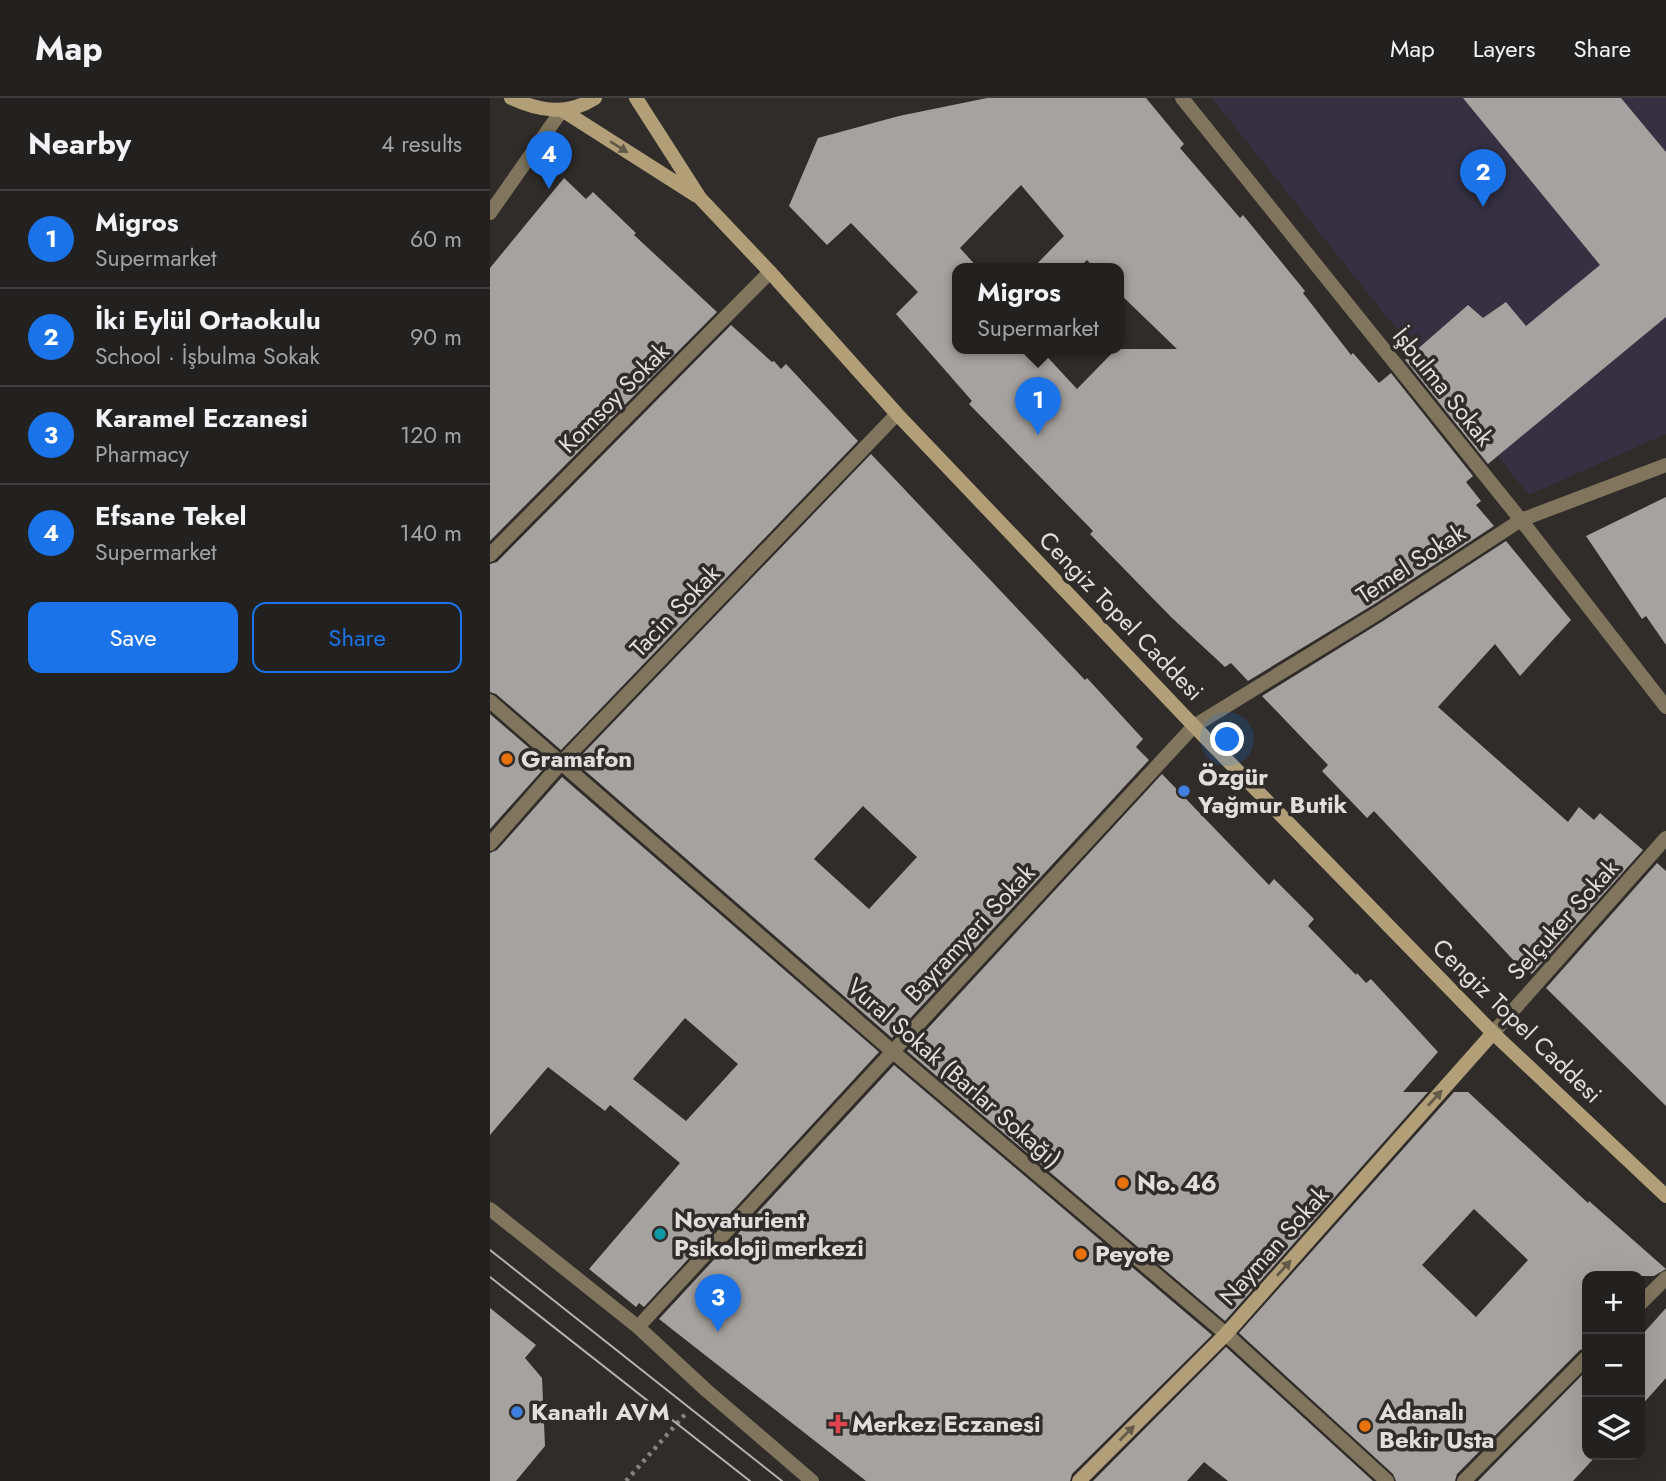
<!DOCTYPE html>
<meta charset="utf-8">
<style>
body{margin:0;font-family:Jost,sans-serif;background:#2f2e2d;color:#f1f3f6}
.controls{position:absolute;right:21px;bottom:21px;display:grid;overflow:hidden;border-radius:14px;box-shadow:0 7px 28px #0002}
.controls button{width:63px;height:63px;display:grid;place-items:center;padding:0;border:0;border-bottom:2px solid #403e3e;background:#232120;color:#f1f3f6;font:35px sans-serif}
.you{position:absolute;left:738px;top:642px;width:24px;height:24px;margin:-18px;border:5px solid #fff;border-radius:50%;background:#1a73e8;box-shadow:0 0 0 10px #1a73e833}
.badge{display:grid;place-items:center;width:46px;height:46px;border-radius:50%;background:#1a73e8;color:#fff;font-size:23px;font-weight:700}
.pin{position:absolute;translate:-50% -58px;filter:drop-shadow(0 2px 4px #0008)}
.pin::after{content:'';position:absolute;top:37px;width:24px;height:21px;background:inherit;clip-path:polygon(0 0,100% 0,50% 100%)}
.popup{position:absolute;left:462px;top:165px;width:172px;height:91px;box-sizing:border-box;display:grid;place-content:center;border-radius:14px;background:#232120;filter:drop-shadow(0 2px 5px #0005);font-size:23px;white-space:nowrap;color:#a3a3a5}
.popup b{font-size:26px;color:#f1f3f6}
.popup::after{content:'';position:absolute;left:50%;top:100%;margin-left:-14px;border:14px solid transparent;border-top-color:#232120}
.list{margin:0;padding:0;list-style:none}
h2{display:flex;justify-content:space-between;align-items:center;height:91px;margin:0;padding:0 28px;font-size:30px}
h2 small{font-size:23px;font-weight:400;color:#a3a3a5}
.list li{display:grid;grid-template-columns:46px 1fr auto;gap:21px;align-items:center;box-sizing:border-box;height:98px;padding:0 28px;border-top:2px solid #403e3e}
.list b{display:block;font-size:26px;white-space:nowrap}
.list p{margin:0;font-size:23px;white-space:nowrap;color:#a3a3a5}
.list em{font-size:23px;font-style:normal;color:#a3a3a5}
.actions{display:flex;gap:14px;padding:21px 28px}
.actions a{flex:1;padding:16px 0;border:2px solid #1a73e8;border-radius:14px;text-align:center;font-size:24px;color:#1a73e8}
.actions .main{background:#1a73e8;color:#fff}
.icon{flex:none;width:38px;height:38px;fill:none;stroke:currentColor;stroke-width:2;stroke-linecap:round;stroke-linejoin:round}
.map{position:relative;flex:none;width:1176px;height:1383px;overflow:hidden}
header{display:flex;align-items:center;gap:42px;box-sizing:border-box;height:98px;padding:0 35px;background:#232120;border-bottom:2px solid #403e3e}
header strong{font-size:33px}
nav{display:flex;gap:38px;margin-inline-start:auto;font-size:24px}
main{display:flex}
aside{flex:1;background:#232120}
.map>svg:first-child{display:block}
</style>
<header>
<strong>Map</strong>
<nav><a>Map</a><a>Layers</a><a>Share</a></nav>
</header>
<main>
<aside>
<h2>Nearby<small>4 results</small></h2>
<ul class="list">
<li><span class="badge">1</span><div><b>Migros</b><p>Supermarket</p></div><em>60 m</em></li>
<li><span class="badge">2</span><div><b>İki Eylül Ortaokulu</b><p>School · İşbulma Sokak</p></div><em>90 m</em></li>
<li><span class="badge">3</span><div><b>Karamel Eczanesi</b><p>Pharmacy</p></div><em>120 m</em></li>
<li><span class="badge">4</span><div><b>Efsane Tekel</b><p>Supermarket</p></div><em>140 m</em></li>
</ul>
<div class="actions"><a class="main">Save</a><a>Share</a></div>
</aside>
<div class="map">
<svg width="1176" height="1383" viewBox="0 0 1176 1383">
<rect width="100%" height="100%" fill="#2f2c2a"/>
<path fill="#363142" d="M722,0H1176V336L1039,397Z"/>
<path fill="#a6a29f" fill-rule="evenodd" d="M497,0H656L694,46L690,50L750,120L753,117L815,193L813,195L861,257L863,255L889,285L901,275L983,378L976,384L991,403L986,407L1004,428L883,507L758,583L741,565L735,569L681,519L600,436L603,433L479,306L482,303L406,216L428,194L361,125L337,147L299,108L328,40L409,18ZM531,87L574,138L542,171H588L597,162L605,171H628V194L687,251H626L587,291L550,251H467V171H489L470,150Z
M973,0H1131L1176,54V219L998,366L915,262L978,207L993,220L1016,204L1036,228L1110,167Z
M74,80L96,101L103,94L146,135L144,137L227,214L0,443V170Z
M241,227L282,264L284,263L291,271L296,266L368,343L71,652L6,596L0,594V466L7,464Z
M381,356L595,582L597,580L653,641L646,649L659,662L402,940L85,664ZM373,708L427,759L379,811L324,761Z
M1176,399V547L1156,518L1152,521L1096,438Z
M1016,443L1081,522L1030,578L1005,546L948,609L1078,724L1089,709L1104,722L1110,715L1153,752L1042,876L1030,865L1028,867L884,713L877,720L832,673L838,667L772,598L893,523Z
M0,616L58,666L0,731Z
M672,676L779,787L784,781L824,821L818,828L866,877L867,875L876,885L881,881L948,954L913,994H938L735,1223L417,953Z
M72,679L389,954L154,1209L149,1205L146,1209L99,1171L190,1065L120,1007L115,1013L58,969L0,1037V755L7,752ZM195,920L248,966L196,1023L143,981Z
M1167,765L1176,773V1008L1056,890Z
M404,967L722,1237L582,1376L580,1383H376L169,1221Z
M964,994H978L1098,1105L1099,1103L1176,1171L1164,1178H1097V1250L1090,1252L967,1376L965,1383H906L903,1376L749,1235ZM984,1111L1038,1162L986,1219L932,1167Z
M0,1210L46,1247L35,1260L52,1280L55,1348L26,1383H0Z
M1176,1210V1280L1150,1309V1239Z
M736,1249L883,1383H738L714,1364L697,1383H603Z
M1097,1272V1357H1107L1083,1383H988Z"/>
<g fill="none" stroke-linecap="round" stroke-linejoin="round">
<path stroke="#868381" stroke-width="4.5" stroke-dasharray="3.5 5" stroke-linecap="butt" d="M136,1383L198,1313"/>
<path stroke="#81765d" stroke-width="14" d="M0,1111L148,1229L216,1292L322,1383"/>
<path stroke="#81765d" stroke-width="14" d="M692,0L1031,422L1176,609
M0,115L72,12
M0,457L280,174
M0,603L402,953L736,1236L897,1383
M0,746L72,664L407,316
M1003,935L1176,740
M1150,1206L1176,1180
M148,1229L704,628L888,515L1031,422L1176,367
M974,1383L1097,1259"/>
<path stroke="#b29f78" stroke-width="14" d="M21,0C49,13 77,18 105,0
M146,0L210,100L280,174L407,316L704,628L1003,935L1176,1098
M72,12L207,98
M589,1383L736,1236L1003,935"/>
<path stroke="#b4b1b0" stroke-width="2" d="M0,1152L292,1383
M0,1179L260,1383"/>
</g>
<defs><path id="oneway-solid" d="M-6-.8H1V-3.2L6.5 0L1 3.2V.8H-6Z" transform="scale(1.75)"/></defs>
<g fill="#635a49">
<use href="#oneway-solid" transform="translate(129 49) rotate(32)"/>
<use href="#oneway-solid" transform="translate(945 1000) rotate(-48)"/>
<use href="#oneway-solid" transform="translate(794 1170) rotate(-48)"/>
<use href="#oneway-solid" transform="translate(637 1335) rotate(-45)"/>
</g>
<g fill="#e8710a" stroke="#2f2c2a" stroke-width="2.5">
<circle cx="17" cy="661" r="7"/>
<circle cx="633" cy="1085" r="7"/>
<circle cx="591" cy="1156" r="7"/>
<circle cx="875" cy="1328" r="7"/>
</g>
<g fill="#3f7fe0" stroke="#2f2c2a" stroke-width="2.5">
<circle cx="694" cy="693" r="7"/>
<circle cx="27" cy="1314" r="7"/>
</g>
<circle fill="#0f9aa8" stroke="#2f2c2a" stroke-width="2.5" cx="170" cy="1136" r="7"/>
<path fill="#e0444e" stroke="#2f2c2a" stroke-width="2.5" d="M344.5 1315.5h7v7h7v7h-7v7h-7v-7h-7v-7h7z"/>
<g text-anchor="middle" stroke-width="7" stroke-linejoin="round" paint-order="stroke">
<g font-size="24" fill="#e1dedd" stroke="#2f2c2a">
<text transform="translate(953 289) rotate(51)" y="8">İşbulma Sokak</text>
<text transform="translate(124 300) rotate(-45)" y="8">Komsoy Sokak</text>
<text transform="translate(921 466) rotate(-33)" y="8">Temel Sokak</text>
<text transform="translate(185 513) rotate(-46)" y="8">Tacin Sokak</text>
<text transform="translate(631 518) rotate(46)" y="8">Cengiz Topel Caddesi</text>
<text transform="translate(1073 822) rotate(-48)" y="8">Selçuker Sokak</text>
<text transform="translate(480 835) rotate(-47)" y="8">Bayramyeri Sokak</text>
<text transform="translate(1027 923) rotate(44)" y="8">Cengiz Topel Caddesi</text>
<text transform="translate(464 975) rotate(41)" y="8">Vural Sokak (Barlar Sokağı)</text>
<text transform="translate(784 1148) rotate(-48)" y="8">Nayman Sokak</text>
</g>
<g font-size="24" font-weight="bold" fill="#e1dedd" stroke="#2f2c2a" text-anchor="start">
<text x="31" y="669">Gramafon</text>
<text x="708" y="687">Özgür<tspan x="708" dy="28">Yağmur Butik</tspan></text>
<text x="647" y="1093">No. 46</text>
<text x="184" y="1130">Novaturient<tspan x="184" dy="28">Psikoloji merkezi</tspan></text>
<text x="605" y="1164">Peyote</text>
<text x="41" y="1322">Kanatlı AVM</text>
<text x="889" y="1322">Adanalı<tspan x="889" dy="28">Bekir Usta</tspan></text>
<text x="362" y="1334">Merkez Eczanesi</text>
</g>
</g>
</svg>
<div class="controls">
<button>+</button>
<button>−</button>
<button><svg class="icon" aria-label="layers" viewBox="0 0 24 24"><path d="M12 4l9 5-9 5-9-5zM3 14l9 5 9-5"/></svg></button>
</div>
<div class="you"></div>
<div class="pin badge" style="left:548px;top:337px">1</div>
<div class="popup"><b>Migros</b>Supermarket</div>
<div class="pin badge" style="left:993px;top:109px">2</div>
<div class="pin badge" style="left:228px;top:1234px">3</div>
<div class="pin badge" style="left:59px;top:91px">4</div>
</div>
</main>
